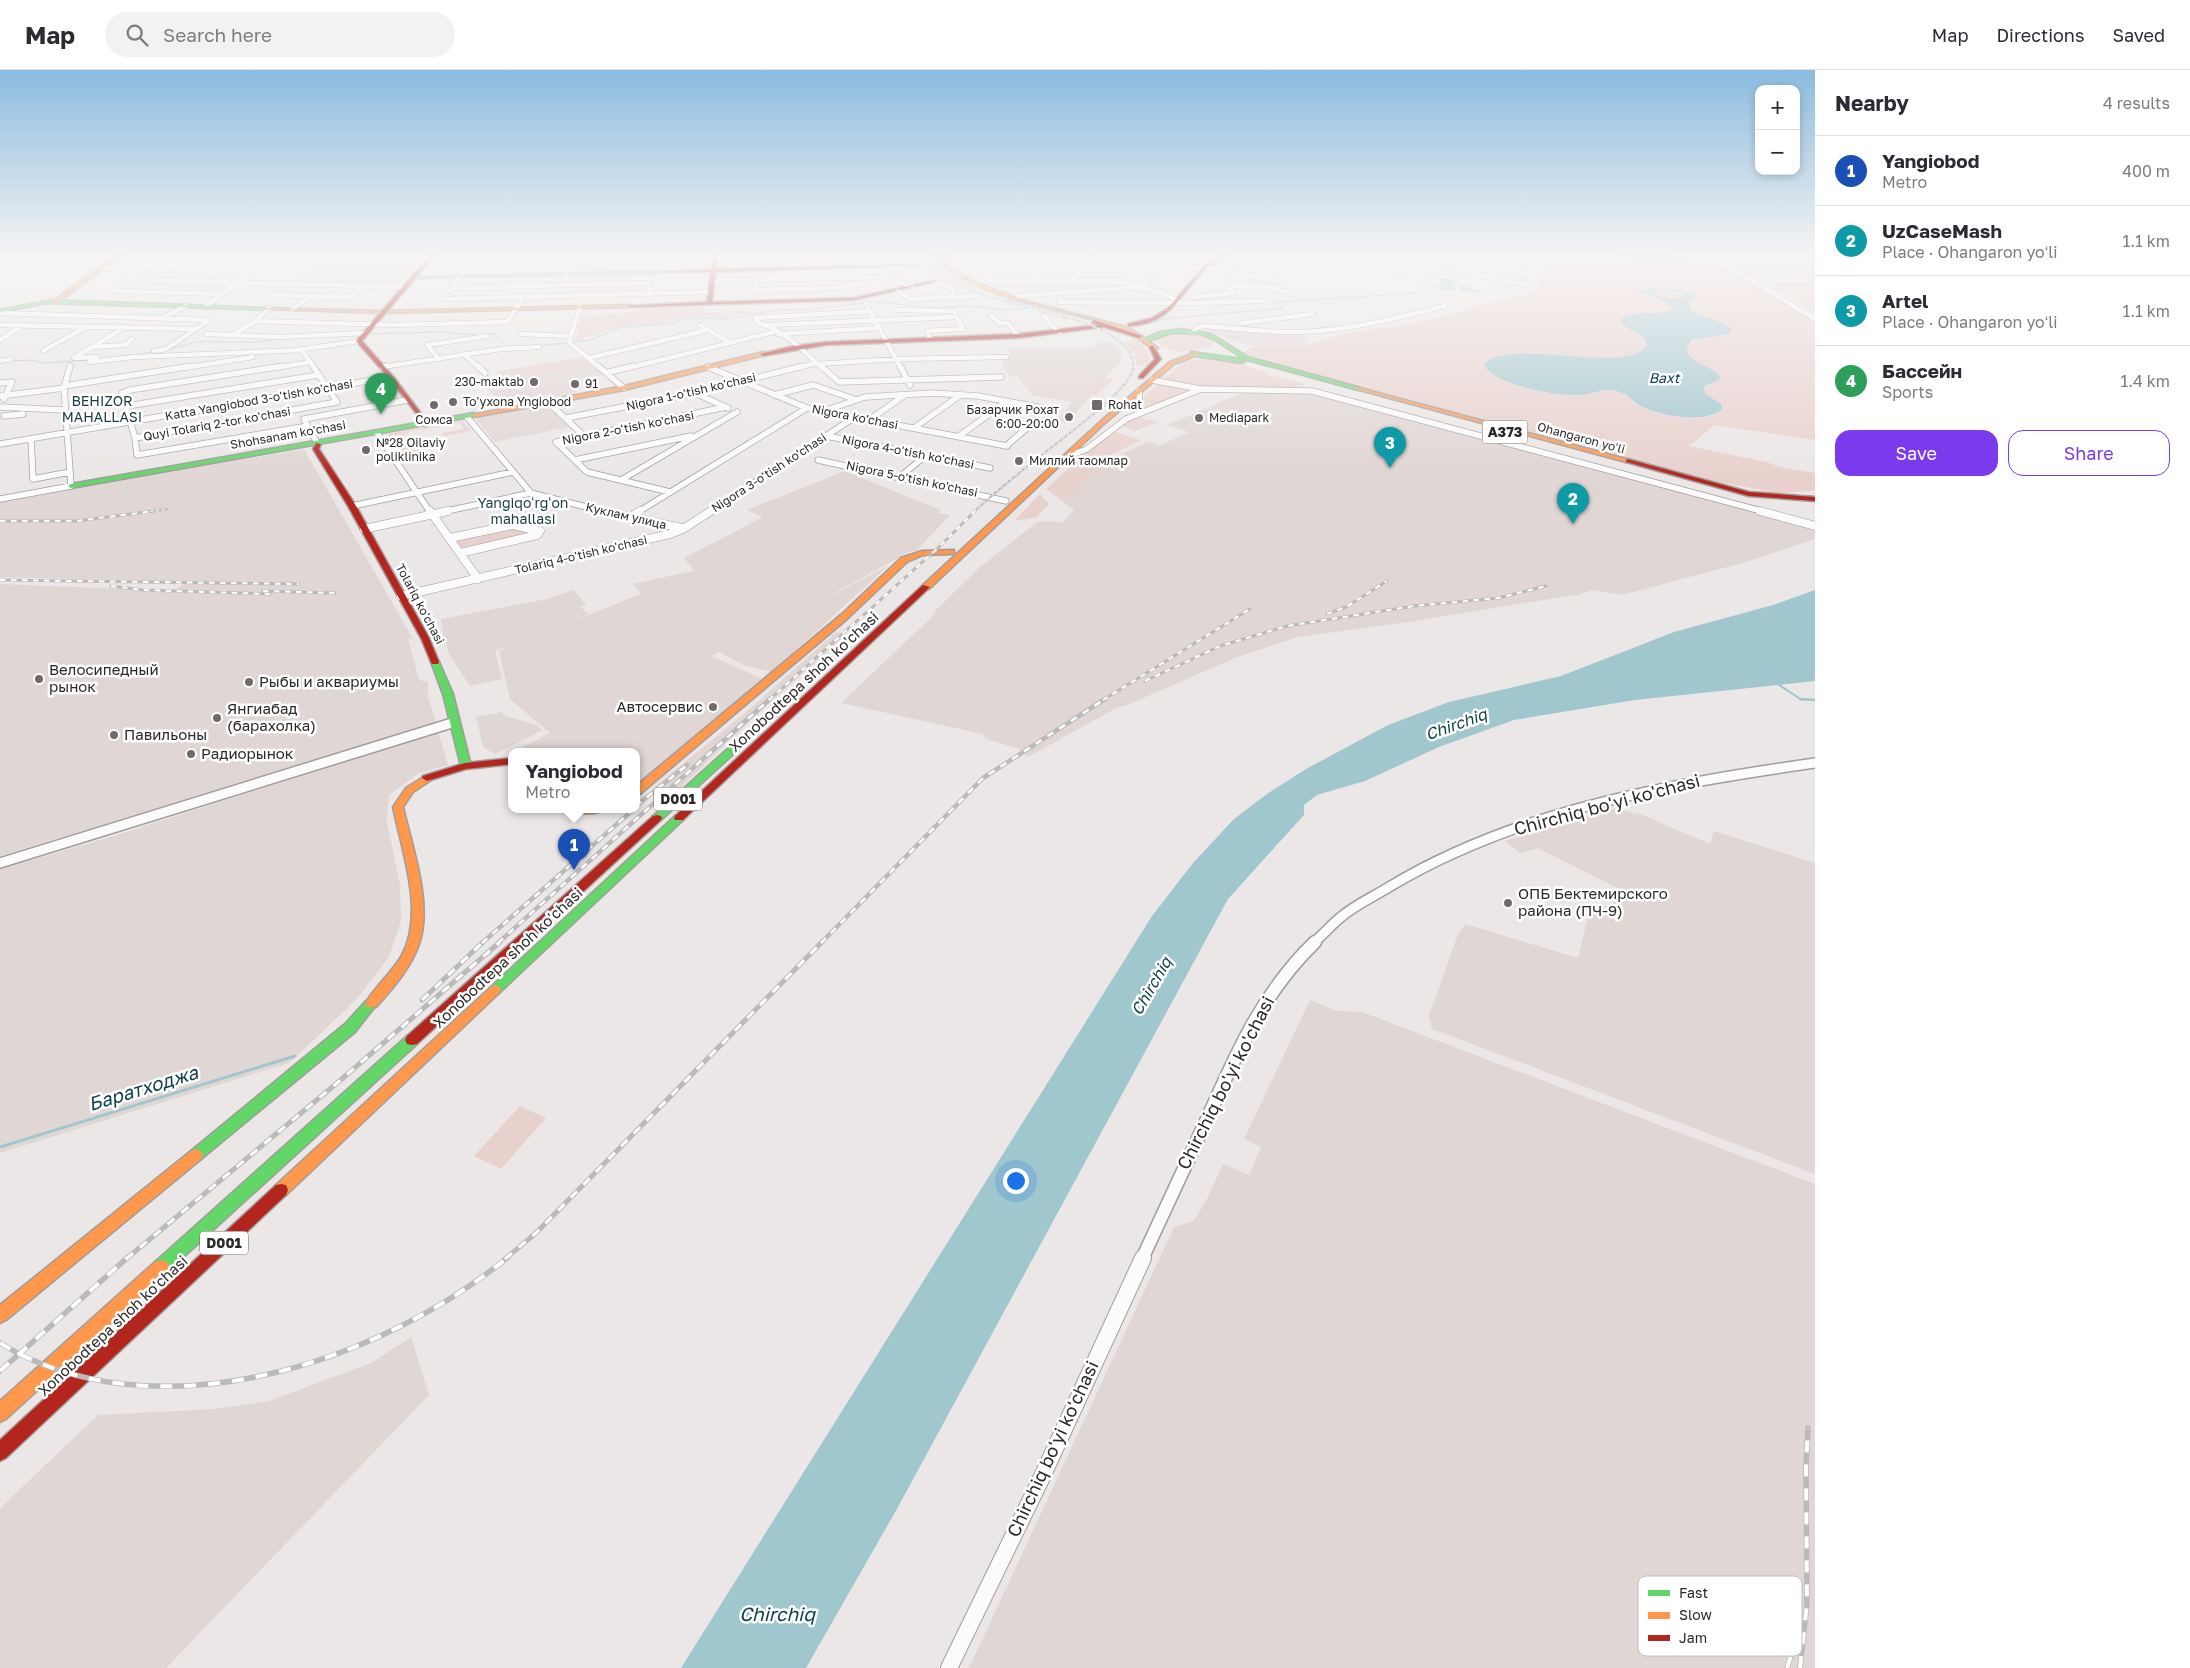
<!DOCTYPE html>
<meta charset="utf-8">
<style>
body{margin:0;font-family:"Golos Text",sans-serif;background:#f2f2f3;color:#2b2b33}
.controls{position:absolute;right:15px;top:15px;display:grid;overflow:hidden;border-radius:10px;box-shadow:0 2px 8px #0003}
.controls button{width:45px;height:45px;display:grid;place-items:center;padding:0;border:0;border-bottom:1px solid #e1e1e2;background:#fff;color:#2b2b33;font:25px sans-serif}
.you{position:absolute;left:1015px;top:1110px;width:18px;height:18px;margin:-12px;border:4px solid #fff;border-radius:50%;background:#1a73e8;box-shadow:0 0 0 8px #1a73e833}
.badge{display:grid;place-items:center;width:32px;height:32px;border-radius:50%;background:#7c3aed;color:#fff;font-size:16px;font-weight:700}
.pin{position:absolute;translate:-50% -41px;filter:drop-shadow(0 1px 2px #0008)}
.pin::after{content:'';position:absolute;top:26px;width:18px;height:15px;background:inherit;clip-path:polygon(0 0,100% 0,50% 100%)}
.popup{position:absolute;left:508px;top:678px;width:132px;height:65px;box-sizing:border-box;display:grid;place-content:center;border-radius:10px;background:#fff;filter:drop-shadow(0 1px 4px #0005);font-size:16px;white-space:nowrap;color:#7c7c81}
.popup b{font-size:19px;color:#2b2b33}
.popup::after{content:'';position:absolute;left:50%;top:100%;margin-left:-10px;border:10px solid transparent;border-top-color:#fff}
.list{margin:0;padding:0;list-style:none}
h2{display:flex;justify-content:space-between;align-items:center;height:65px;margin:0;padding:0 20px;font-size:21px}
h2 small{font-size:16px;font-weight:400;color:#7c7c81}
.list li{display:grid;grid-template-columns:32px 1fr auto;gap:15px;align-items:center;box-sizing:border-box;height:70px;padding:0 20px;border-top:1px solid #e1e1e2}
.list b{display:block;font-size:19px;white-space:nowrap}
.list p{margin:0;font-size:16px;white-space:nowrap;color:#7c7c81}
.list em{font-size:16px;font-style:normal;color:#7c7c81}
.actions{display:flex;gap:10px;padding:15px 20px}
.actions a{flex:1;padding:11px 0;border:1px solid #7c3aed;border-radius:15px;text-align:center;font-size:18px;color:#7c3aed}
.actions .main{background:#7c3aed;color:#fff}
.icon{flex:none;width:28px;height:28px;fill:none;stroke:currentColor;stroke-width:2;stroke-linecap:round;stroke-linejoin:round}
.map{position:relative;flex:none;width:1815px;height:1598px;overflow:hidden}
header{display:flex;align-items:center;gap:30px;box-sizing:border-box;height:70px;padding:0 25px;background:#fff;border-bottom:1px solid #e1e1e2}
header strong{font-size:24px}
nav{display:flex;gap:28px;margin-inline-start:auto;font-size:18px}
.search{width:350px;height:45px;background:#f2f2f3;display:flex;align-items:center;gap:12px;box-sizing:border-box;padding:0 18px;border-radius:28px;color:#7c7c81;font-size:19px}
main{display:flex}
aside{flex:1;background:#fff}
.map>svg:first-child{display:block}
</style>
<header>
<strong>Map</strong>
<div class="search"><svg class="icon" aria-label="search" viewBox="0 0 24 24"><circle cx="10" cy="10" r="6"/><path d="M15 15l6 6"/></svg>Search here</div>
<nav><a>Map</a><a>Directions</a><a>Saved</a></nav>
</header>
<main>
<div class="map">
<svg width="1815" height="1598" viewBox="0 0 1815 1598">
<rect width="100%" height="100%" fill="#ece7e7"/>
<path fill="#e0d6d4" d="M1705,185H1815V202L1813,203L1815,210H1759Z
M419,193L402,211L296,213L318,196Z
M1201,257L1296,262L1309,268L1303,275H1247L1199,258Z
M1097,273H1114L1119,280L1122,289L1067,353L1056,351L1073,332L1032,325L1017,306L1009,307L1000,288L1010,287V283L1007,278L1093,277Z
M582,287L603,305L567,311L577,323L503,336L489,320L494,315L502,312L495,302Z
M1275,322L1323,325L1815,458V469L1746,492L1622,525L1591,520L1577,526L1574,525L1415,551L1298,567L1235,588L1125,636L1118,637L1028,687L1019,679L986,669L983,664L841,633L936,543L934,542L979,498L1037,452L1051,451L1062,453L1074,440L1062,431L1106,392L1149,371L1160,375L1189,362L1167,355L1242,323L1269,324Z
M545,335L569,357L495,372L475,348Z
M304,379L413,569H409V572L419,610L428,612V627L437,654L0,786V514L174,521L185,512L0,507V432Z
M845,401L940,440L939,443L950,445L917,480L907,483L791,547L889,495L772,602L745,596L721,583L720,581L712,586L764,610L637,713L636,681H528L523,677L550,663L510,629L499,581L509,577L495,580L502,609L470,616L449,584L443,564L441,549L547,529L574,520L586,535L580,537L589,544L531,568L641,524L633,514L697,500H694L684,488L763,447L747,440Z
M836,562L847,564L755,646L674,724L654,717L744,644Z
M501,642L505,646L536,655L543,660L495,684L483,677L476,647Z
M438,661L448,695L419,703L389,725L387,752L400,815L401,851L389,887L356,930L289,993L0,1083V799L114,766Z
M1614,739L1640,744L1710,774L1714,761L1815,793V1104L1432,959L1429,946L1457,867L1465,854L1578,888L1591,834L1611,837L1620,819L1538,778L1520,783L1505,771Z
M1310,930L1337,941L1362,942L1815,1114V1598H969L1174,1157L1194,1151L1207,1129L1223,1094L1249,1105L1261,1077L1244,1069Z
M411,1267L429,1325L166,1598H0V1438L98,1345L215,1339L269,1331L371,1293Z"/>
<path fill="#e8d1cd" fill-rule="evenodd" d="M921,185H929C940,204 967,212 985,220C968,225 932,198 921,185Z
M1594,185H1620L1617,187L1620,190L1674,199L1700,197L1668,185H1697L1727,199L1789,235L1815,253V370L1715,355L1689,376L1767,392L1779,397L1815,403V421L1777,423L1719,412L1287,297L1242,283L1255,276H1304L1350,262L1398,256L1455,244L1483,234L1530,224L1538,218L1540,204L1546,198ZM1657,217L1659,220L1652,221V224C1661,228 1675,231 1685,226L1668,221C1678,220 1688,219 1696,227L1689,232L1691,240C1703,249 1722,249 1732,259C1719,271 1696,262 1686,278C1689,291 1710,298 1720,307L1704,319L1706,324L1722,335L1723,338C1720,340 1717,344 1714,345C1698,352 1657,345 1642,337C1630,330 1629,324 1613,321C1602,318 1593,324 1583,325C1559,327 1500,317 1485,297L1487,291C1524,273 1623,303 1647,276C1647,264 1632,261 1623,255L1634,244L1664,242L1673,238L1666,232L1645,225L1644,218Z
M370,195L363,201L314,202L321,196Z
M1790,201L1815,203V242L1773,218L1768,211H1813Z
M655,235L705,237L704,243L739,241L752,242L730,247L682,248L672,253L624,256L575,271L581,246L637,242L638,238L654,237Z
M1187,264L1203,267L1212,272V275C1199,284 1166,284 1156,271L1163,265Z
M1137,270C1145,278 1154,285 1147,296H1137L1134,283L1124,271Z
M1206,288L1224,290L1266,302L1265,304L1306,314L1297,319L1204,318L1162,310L1185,291Z
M572,290L582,291L586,294C578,301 526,309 518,302L528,297Z
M1115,308L1096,326L1083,320L1096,311Z
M1159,313L1193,320L1145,339L1144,326Z
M1138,347L1158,352L1135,361L1122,356L1121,354Z
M462,351L471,361L443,366L442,363L464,359L460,353L408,362L409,363L390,367L388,364Z
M1115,362L1141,370L1105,388L1106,393L1062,431L1046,419L1080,388Z
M420,372L429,384L407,388L399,376Z
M1040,424L1049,434L1037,447L1014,451Z
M508,457L533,462L462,481L455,469Z
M520,1036L546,1048L501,1099L474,1086Z"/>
<path fill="#a0c6ce" d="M1620,185H1668L1705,200C1694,203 1627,193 1616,188Z
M1441,208L1453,209L1461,215L1484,223L1463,221L1457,217L1463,216L1452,212L1450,213L1457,216H1448L1456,218L1455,220H1444L1435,217L1444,215L1437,214L1442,213L1438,209Z
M1657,217L1660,220L1651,223C1660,228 1675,231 1685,226L1680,223L1668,221L1665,218L1686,221L1696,227L1689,232L1691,240C1703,250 1722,249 1732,259L1729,264L1696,269L1691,271L1686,278C1690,294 1710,295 1720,306L1719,310L1705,316L1704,319L1706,324L1722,335V339C1708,354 1662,346 1645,338C1631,332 1631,324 1612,320C1601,319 1592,324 1582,325C1559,327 1499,316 1485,297V293C1515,268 1622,305 1647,276C1647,260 1623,263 1621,249C1634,238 1656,247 1671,240L1672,237L1666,232L1639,222L1644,218Z
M1815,520V611L1635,630L1514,650L1439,677L1365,711L1317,725L1304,735V745L1228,829L898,1437L806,1598H681L1152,846L1193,793L1234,749L1267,724L1306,699L1388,655L1449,632L1561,606L1674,562L1773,535Z"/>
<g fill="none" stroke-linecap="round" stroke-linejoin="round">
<path stroke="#a0c6ce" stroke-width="1" d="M925,185L946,204L973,217
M1471,189L1495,187
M969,221L1027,238
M1146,254L1164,249L1283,238L1274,233L1277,232L1420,223L1427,207L1462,195
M365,264L440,262L479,265
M487,265L495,264L508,277
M539,276L590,270L622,257L673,254L684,248L728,249L776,240L815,239L871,232L893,233L921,238L964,236L1010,240L1029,238L1066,249
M167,280L196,272H259L277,269
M110,288L154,282
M10,291L29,290L45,293L89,290"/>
<path stroke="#a0c6ce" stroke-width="2" d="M1776,613L1802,630"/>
<path stroke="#a0c6ce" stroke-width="2.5" d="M1800,629L1815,630"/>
<path stroke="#a0c6ce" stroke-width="3" d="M0,1077L295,986"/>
<g stroke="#a19d9d" stroke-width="5.5">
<path id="street-far5" d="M755,185L756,187L843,185
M951,185L965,197L993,212L1120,211L1162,223L1179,231
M1010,185L1012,192L1016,193L1205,198L1279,211
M1184,185L1233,193
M1433,185L1476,192
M1494,185L1539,197
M1701,185L1738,202L1815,249
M1288,187L1292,185
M1514,187L1540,185
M1332,189L1338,185
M1476,192L1533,206L1525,215L1454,200Z
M470,194L674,189
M302,196L314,186L326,185
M102,198L427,192
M1121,198L1134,185
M1365,198L1382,185
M1396,206L1429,185
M125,210L405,217
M757,210L756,220L836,218L864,213
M712,211L883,207L912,216
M1033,211L1064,185
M1070,211L1098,185
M561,215L574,191
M452,218L650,213L649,223
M897,220L910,229L950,227L953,225L954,220L936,211
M450,221L476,185
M222,224L114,221L151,187L270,186
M269,225L350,227L362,216
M1018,226L1141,217L1173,185
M950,227L978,226
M1194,227L1234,223L1228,216L1269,217L1290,223
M444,229L710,222
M1059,232L1192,233L1261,231
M866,234L901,298
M206,236L259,195
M580,237L569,272L600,298
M292,239L310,227
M896,240L954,241L963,259L927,261L930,269
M0,243L209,250
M1044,245L1051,255L1060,262
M991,246L1000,253H1008L1018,266
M164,247L186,236
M755,248L760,254C780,257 807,284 822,298
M755,248L870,241
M256,251L393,255L507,252L524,227
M1242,253L1313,244
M0,255L196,259
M700,255L730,273
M767,255L957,247
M1193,262L1198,257L1204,256C1236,258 1270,263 1303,262C1350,260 1399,248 1445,236
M206,264L282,267L365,263
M234,264L256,251L269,238
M521,264L571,266
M778,264L879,258
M0,270L22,256
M94,277L125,275L132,269
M297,280L359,271
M43,281L86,257
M154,281L166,279L209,250
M464,284L479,298
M97,287L74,288L125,257
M589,288L708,260
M439,289L427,275L488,266
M0,291L11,289
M89,292L134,287L302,280L314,298
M817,294L897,289L1006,287
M382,297L501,279L539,277
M184,298L253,287
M275,298L311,292
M628,298L774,262
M798,298L816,293"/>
</g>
<g stroke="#a19d9d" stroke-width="7">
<path id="street-far4" d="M283,296L130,320L122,323L135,368L137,385L308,356
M478,296L485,303
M598,296L624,318
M821,296L839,312L1001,307
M900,296L910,315
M382,297L387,296
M708,297L807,338L1007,376
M606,303L633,296
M1152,310L1200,319
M0,313L12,312L4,329
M64,316L192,296
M1139,321L1140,342
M695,323L728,338
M774,325L813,315L854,329
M0,326L64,318
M548,332L584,366
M127,336L318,305
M0,337L64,340
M824,341L865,327L933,323L978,326L1049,339
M4,346L23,344
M467,347L531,423
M566,348L695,323L803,296
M304,349L407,330
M869,350L905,325
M305,351L318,374
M914,358L962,324
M377,363L430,442
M826,366L990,398
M959,366L1006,332
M135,368L337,332L313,296
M31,369L33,409L70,402
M0,374L391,307
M1006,376L1049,339
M1066,387L1087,379L1126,349L1201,319L1312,321L1765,442
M575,390L691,366
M818,390L1006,431
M901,406L925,386
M621,410L737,342
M670,422L587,402L556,372L726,337
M0,429L71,416L64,318L70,296
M352,436L513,402
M442,442L531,423L606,442
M638,442L807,338
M709,442L855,347"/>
</g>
<g stroke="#a19d9d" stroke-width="9">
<path id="street-far3" d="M430,441L478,509
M602,441L682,458
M1760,441L1815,456
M629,448L640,441
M364,459L448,441
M450,468L513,455L540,461L537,465L460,483
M401,526L670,464L683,459L711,441"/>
</g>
<g stroke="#a19d9d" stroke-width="12">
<path id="street-far2" d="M0,793L455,652
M1313,873C1323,865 1331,855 1341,847C1355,835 1373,827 1389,817C1517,740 1669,714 1815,693"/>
</g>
<g stroke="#a19d9d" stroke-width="15">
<path id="street-far1" d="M1142,1189C1164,1142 1186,1094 1208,1047C1237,982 1263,922 1315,872"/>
</g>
<g stroke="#a19d9d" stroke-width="18">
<path id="street" d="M949,1598L1041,1409L1143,1188"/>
</g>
<g stroke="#a19d9d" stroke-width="3">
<path id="fast" d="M947,185H953L942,190V188Z
M661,201L663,203L411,208L413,207Z
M51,230L268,238L270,239L268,240L46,233L0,242V240Z
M1181,259L1211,264L1248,287L1361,318L1358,320L1244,289L1215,270L1200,264L1171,263L1149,271V274L1144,273V269L1160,262Z
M1191,282L1242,289L1245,291L1242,293L1189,285Z
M474,343L476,344V346L71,418L68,416L71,414Z
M435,589L439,592L453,624L471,696L470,698H462L461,696L443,624L431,592Z
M794,621L797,622V626L661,750H653L652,748L653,746L791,622Z
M679,745L683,746L684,748L683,750L499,923H491L489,920L491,917L675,746Z
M371,929L376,931L377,934L355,962L201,1089L196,1091L191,1089L189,1085L191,1081L345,954L366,931Z
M412,965L417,966L419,970L417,974L167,1202L161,1204L155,1202L153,1197L155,1192L407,966Z"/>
</g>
<g stroke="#a19d9d" stroke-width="3">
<path id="slow" d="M117,185H122L57,233H53V231Z
M930,185H935L954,201L977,213L1026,231L1129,258L1158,278L1153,279C1143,273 1135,264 1125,260C1057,234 987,236 930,185Z
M630,235L632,237L382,243L266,239L268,238L382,241Z
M763,282L765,285L624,320L474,347L471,345L624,316Z
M1195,283L1200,284L1174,294L1105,353L929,519H923V515L1101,351L1170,292Z
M1356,317L1630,390L1631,391L1626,392L1356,319Z
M954,480V484H951L923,485L907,492L848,548L640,724L636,725V716L842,544L901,488L922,481Z
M427,705L431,706L432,708L431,710L413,722L403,737C412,777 433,834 419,874C411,898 392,919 376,937H366L365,934C375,916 392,903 402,885C425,843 402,781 393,737L406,718Z
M569,739H605C599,745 574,745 569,739Z
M495,915L499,917L501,920L499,923L286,1125L281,1126L276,1125L274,1120L276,1115L491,917Z
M196,1079L201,1081L203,1085L201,1089L6,1250L0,1253V1235L191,1081Z
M161,1190L167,1192L169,1197L167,1202L6,1349L0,1352V1331L155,1192Z"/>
</g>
<g stroke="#a19d9d" stroke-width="3">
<path id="jam" d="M430,185H435L362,271L393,306L429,354L426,356L389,308L356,271Z
M714,185H718L716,199L917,195L716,202L712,232L854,228L936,210L938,211L854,230L630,237L628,236L707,232L711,202H659L712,199Z
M1223,185H1229C1223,190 1214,192 1208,197C1180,221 1174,255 1128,256V254L1152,248L1168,238L1205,195Z
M1094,250L1142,266L1139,268L1104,257L1018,268L826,275L763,286L760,284L794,276L826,272L1018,264L1098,255L1092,253Z
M1149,276H1153L1161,289L1143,308H1139V306L1155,289Z
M316,373L321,374L319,379L356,436L429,568L439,592L438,594H432L431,592L421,568L348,436L313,379Z
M1628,389L1749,422L1815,427V431L1749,426L1626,392V390Z
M923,515L930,517L683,750H675L674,748L675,746Z
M512,688V694L466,699L427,711L422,708L423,706L465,693Z
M657,745L661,746L662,748L661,750L417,974L412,975L407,974L405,970L407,966L653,746Z
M281,1114L286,1115L288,1120L286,1125L6,1388L0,1391V1370L276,1115Z"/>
</g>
<use href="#street-far5" stroke="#fcfbfb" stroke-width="4.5"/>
<use href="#street-far4" stroke="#fcfbfb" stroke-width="5.5"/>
<use href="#street-far3" stroke="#fcfbfb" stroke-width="8"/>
<use href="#street-far2" stroke="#fcfbfb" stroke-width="9"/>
<use href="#street-far1" stroke="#fcfbfb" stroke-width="12"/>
<use href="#street" stroke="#fcfbfb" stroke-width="16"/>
<use href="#fast" fill="#63d668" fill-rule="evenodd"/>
<use href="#slow" fill="#ff974d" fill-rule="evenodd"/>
<use href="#jam" fill="#b3261e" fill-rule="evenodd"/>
<g stroke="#bbbaba" stroke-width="2">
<path id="rail-far4" d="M917,185C927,201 942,209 959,216C969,220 980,224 991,227C1020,234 1165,260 1127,311C1114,328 1096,342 1080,355C1044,384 1007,410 974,442
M144,442L169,439"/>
</g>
<g stroke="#bbbaba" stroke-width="3">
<path id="rail-far3" d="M0,451H76L154,441
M0,510L299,514
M111,516L143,520L270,524
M263,521L335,523
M1327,544L1346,537L1387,511
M1145,611L1220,576L1287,556L1414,536L1498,528L1546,516
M769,630L938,478L975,441
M1103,630L1250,539"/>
</g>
<g stroke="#bbbaba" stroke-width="4.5">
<path id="rail-far2" d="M636,736L687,695
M482,873L634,739
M498,873L770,629
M821,873L983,708L1105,629"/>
</g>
<g stroke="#bbbaba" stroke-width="5">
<path id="rail-far1" d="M422,930L483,872
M126,1189L336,1014L500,872
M505,1189L536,1163L822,872"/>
</g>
<g stroke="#bbbaba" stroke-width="5.5">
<path id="rail" d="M0,1273C154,1367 377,1294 507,1188
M0,1301L127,1188
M1787,1598L1800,1557
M1800,1598L1807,1533L1806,1396L1808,1358"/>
</g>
<use href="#rail-far4" stroke="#fff" stroke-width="1" stroke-dasharray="3" stroke-linecap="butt"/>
<use href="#rail-far3" stroke="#fff" stroke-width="2" stroke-dasharray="5.5" stroke-linecap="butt"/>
<use href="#rail-far2" stroke="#fff" stroke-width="2.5" stroke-dasharray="7" stroke-linecap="butt"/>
<use href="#rail-far1" stroke="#fff" stroke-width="3" stroke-dasharray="9" stroke-linecap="butt"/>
<use href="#rail" stroke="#fff" stroke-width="4" stroke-dasharray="12" stroke-linecap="butt"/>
</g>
<linearGradient id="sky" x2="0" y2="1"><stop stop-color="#8bbbde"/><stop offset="0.45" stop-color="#f6f4f4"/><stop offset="1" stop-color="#f6f4f4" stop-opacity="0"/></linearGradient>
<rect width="1815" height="409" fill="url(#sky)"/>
<g fill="#6f6b6b" stroke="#fff" stroke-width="2">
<circle cx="534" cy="312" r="5"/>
<circle cx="575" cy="314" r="5"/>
<circle cx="453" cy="332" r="5"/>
<circle cx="434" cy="335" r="5"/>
<rect x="1091" y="329" width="12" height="12" rx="2.5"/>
<circle cx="1069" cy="347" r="5"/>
<circle cx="1199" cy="348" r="5"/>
<circle cx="366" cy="380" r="5"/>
<circle cx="1019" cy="391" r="5"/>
<circle cx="39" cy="609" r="5"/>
<circle cx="249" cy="612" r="5"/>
<circle cx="713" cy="637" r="5"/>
<circle cx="217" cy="648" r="5"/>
<circle cx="114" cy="665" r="5"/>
<circle cx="191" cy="684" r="5"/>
<circle cx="1508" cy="833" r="5"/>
</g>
<g text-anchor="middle" stroke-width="5" stroke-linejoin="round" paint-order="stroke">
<g font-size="12" fill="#2b2828" stroke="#fff" text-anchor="start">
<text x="524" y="316" text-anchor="end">230-maktab</text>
<text x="585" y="318">91</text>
<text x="463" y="336">To'yxona Yngiobod</text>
<text x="1108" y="339">Rohat</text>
<text x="1059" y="344" text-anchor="end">Базарчик Рохат<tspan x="1059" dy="14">6:00-20:00</tspan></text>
<text x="1209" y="352">Mediapark</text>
<text x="434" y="354" text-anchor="middle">Сомса</text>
<text x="376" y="377">№28 Oilaviy<tspan x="376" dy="14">poliklinika</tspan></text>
<text x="1029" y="395">Миллий таомлар</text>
</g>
<g font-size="12" fill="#2b2828" stroke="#fff">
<text transform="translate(691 322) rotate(-13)" y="4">Nigora 1-o'tish ko'chasi</text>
<text transform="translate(259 330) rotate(-10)" y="4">Katta Yangiobod 3-o'tish ko'chasi</text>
<text transform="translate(855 347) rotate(11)" y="4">Nigora ko'chasi</text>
<text transform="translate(217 354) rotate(-10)" y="4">Quyi Tolariq 2-tor koʻchasi</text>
<text transform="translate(628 358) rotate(-11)" y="4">Nigora 2-o'tish ko'chasi</text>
<text transform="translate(288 365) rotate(-10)" y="4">Shohsanam ko'chasi</text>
<text transform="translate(1581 368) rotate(15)" y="4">Ohangaron yoʻli</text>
<text transform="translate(908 382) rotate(11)" y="4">Nigora 4-o'tish ko'chasi</text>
<text transform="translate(769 403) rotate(-33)" y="4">Nigora 3-o'tish ko'chasi</text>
<text transform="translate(912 409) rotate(12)" y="4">Nigora 5-o'tish ko'chasi</text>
<text transform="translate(626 446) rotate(13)" y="4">Куклам улица</text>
<text transform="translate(581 485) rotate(-13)" y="4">Tolariq 4-o'tish ko'chasi</text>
<text transform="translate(420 534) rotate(62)" y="4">Tolariq ko'chasi</text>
</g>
<g font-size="14" font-style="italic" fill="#0d424a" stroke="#fff">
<text x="1664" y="313">Baхt</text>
</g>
<g font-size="14" fill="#1a3b41" stroke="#fff">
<text x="102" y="336">BEHIZOR<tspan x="102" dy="16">MAHALLASI</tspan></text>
<text x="523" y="438">Yangiqoʻrgʻon<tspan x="523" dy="16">mahallasi</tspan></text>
</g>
<g fill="#fff" stroke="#6b6868" stroke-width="1">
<rect x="1482.5" y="350.5" width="45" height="23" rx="4"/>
<rect x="654" y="717.5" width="48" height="23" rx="4"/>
<rect x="200" y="1161.5" width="48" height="23" rx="4"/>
</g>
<g font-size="14" font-weight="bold" fill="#2b2828">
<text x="1505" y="367">A373</text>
<text x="678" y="734">D001</text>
<text x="224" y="1178">D001</text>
</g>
<g font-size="15" fill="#2b2828" stroke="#fff" text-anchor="start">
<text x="49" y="605">Велосипедный<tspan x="49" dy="17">рынок</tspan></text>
<text x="259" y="617">Рыбы и аквариумы</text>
<text x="703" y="642" text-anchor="end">Автосервис</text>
<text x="227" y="644">Янгиабад<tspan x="227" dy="17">(барахолка)</tspan></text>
<text x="124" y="670">Павильоны</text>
<text x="201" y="689">Радиорынок</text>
<text x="1518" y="829">ОПБ Бектемирского<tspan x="1518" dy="17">района (ПЧ-9)</tspan></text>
</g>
<g font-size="15" fill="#2b2828" stroke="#fff">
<text transform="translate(804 612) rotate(-43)" y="5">Xonobodtepa shoh ko'chasi</text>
<text transform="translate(508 888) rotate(-43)" y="5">Xonobodtepa shoh ko'chasi</text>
<text transform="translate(113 1256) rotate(-43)" y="5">Xonobodtepa shoh ko'chasi</text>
</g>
<g font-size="16" font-style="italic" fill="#0d424a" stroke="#fff">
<text transform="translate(1456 654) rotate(-20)" y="6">Chirchiq</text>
<text transform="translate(1151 916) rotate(-60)" y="6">Chirchiq</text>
</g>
<g font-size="18" fill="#2b2828" stroke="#fff">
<text transform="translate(1607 735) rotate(-15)" y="6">Chirchiq bo'yi ko'chasi</text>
<text transform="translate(1226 1013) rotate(-63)" y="6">Chirchiq bo'yi ko'chasi</text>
<text transform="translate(1053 1379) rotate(-65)" y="6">Chirchiq bo'yi ko'chasi</text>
</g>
<g font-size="19" font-style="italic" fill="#0d424a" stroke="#fff">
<text transform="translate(143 1018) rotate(-17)" y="7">Баратходжа</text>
<text x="777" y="1551">Chirchiq</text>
</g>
</g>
<rect x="1638" y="1506" width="164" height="80" rx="8" fill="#fff" stroke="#bfbebe" stroke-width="1"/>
<rect x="1648" y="1520" width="22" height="6" fill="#63d668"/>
<rect x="1648" y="1542" width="22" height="7" fill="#ff974d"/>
<rect x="1648" y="1565" width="22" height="6" fill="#b3261e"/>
<g font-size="14" fill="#2b2828">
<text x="1679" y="1528">Fast</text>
<text x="1679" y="1550">Slow</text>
<text x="1679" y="1573">Jam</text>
</g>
</svg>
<div class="controls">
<button>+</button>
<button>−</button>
</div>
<div class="you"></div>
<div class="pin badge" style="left:574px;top:800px;background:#1a4fb4">1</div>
<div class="popup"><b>Yangiobod</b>Metro</div>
<div class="pin badge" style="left:1573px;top:454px;background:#0f9aa8">2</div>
<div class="pin badge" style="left:1390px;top:398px;background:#0f9aa8">3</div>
<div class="pin badge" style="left:381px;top:344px;background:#2e9e5b">4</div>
</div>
<aside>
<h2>Nearby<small>4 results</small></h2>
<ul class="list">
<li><span class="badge" style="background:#1a4fb4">1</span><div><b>Yangiobod</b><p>Metro</p></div><em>400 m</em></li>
<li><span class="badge" style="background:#0f9aa8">2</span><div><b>UzCaseMash</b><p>Place · Ohangaron yoʻli</p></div><em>1.1 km</em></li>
<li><span class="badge" style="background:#0f9aa8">3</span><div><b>Artel</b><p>Place · Ohangaron yoʻli</p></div><em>1.1 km</em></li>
<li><span class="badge" style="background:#2e9e5b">4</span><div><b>Бассейн</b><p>Sports</p></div><em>1.4 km</em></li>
</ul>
<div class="actions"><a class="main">Save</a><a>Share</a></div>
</aside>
</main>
